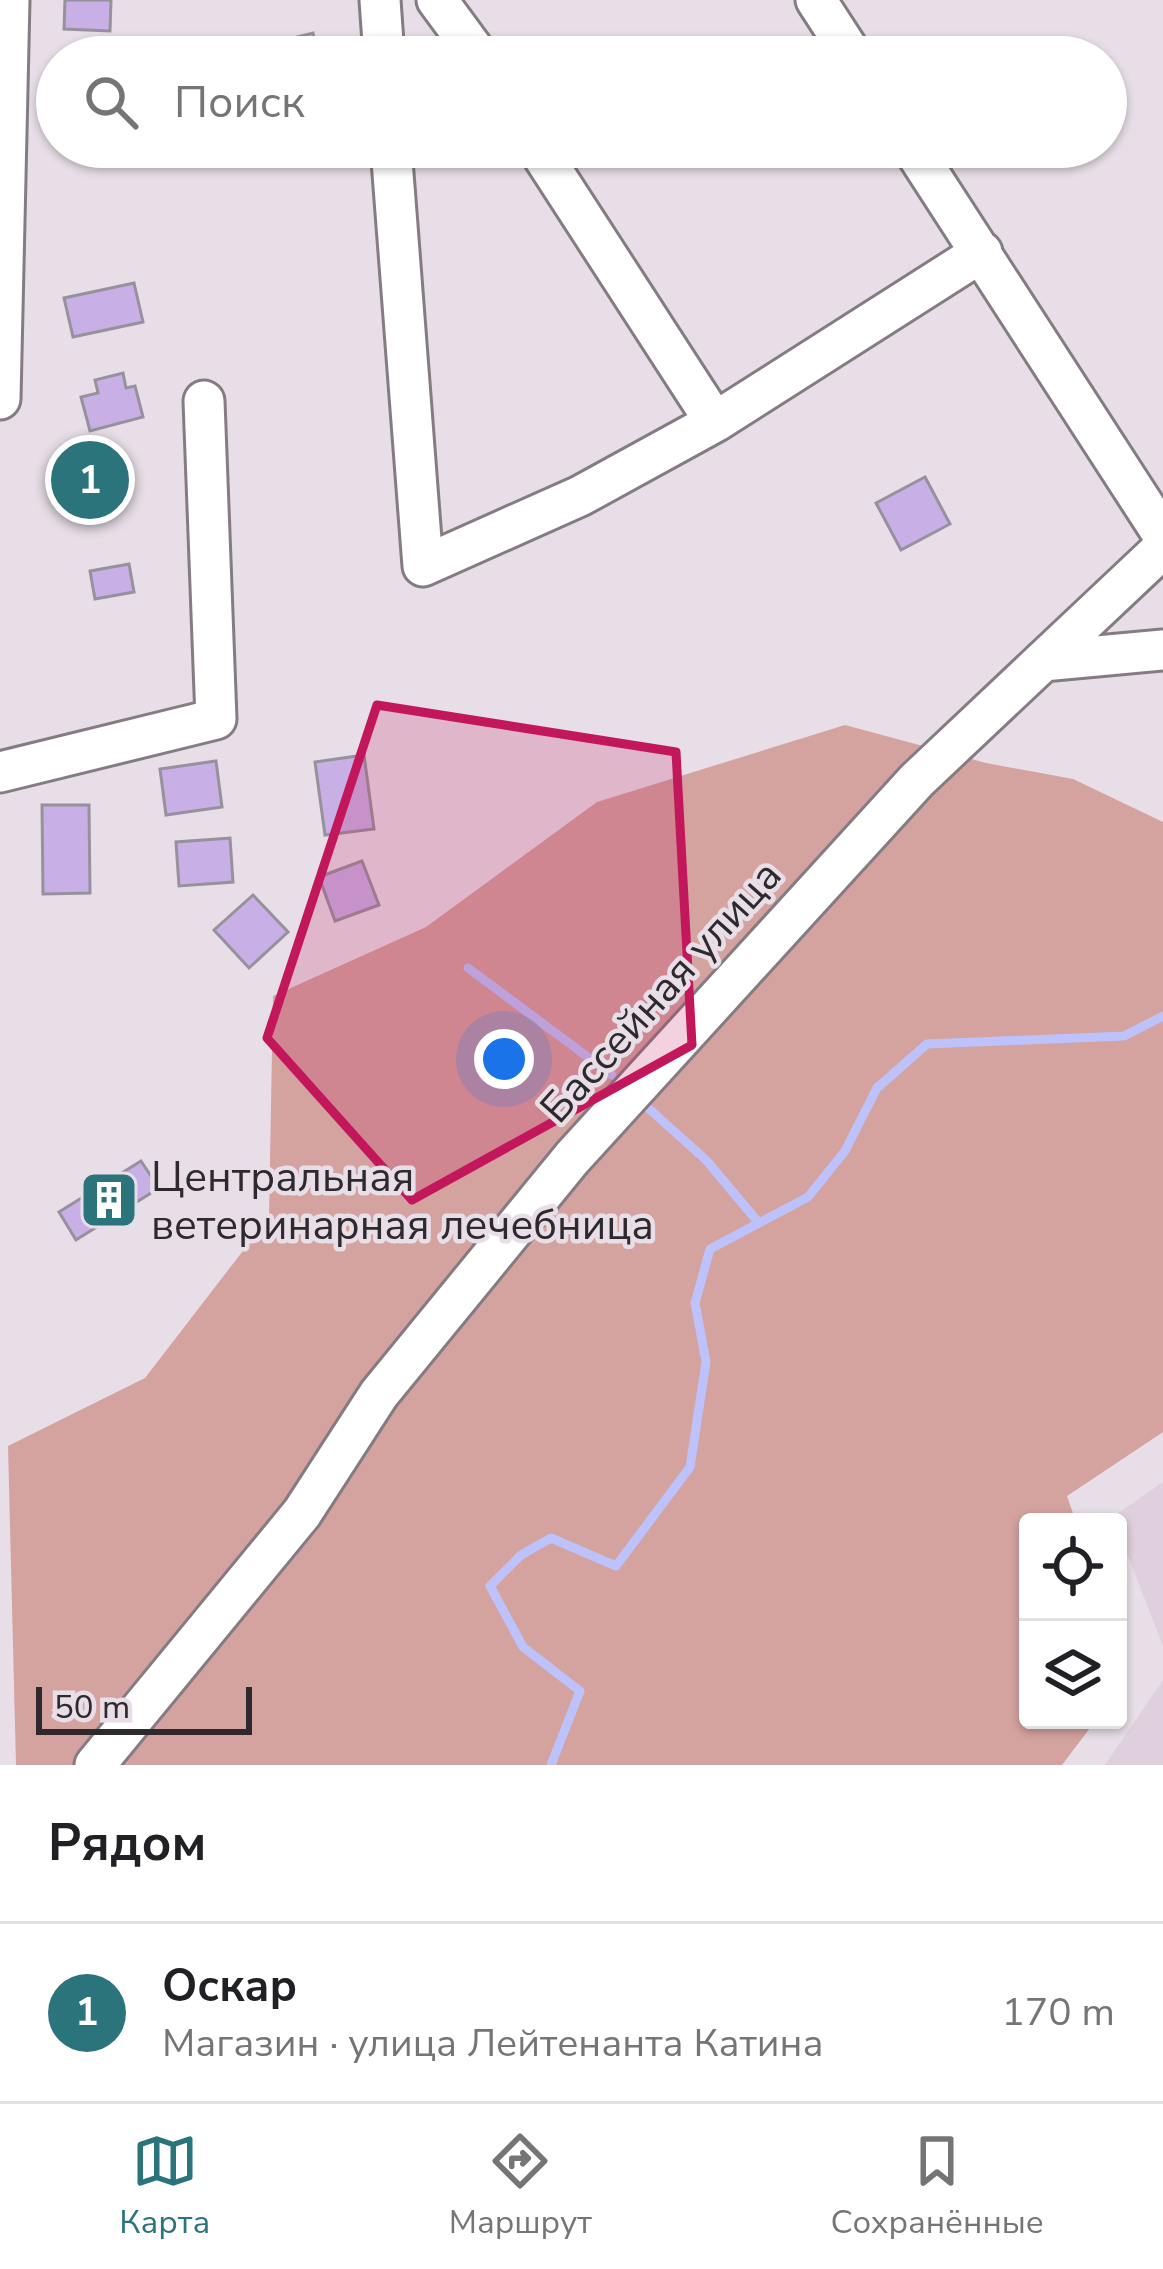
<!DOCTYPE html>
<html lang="ru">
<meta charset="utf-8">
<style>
body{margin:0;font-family:"Nunito Sans",sans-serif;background:#f6f6f6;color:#202124}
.controls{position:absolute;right:36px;bottom:36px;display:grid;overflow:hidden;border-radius:12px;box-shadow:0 3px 9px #0004}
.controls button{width:108px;height:108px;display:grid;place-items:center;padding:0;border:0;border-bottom:3px solid #e0e0e0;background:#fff;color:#202124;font:60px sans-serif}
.scale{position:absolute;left:36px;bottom:30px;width:216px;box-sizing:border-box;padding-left:12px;border:6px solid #2d292c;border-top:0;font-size:33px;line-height:42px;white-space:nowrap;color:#2d292c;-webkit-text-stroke:9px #e8dee7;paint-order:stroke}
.you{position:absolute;left:504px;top:1059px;width:42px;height:42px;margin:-30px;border:9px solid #fff;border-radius:50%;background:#1a73e8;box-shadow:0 0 0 18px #1a73e833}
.badge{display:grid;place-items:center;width:78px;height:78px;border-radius:50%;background:#2b747b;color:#fff;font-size:39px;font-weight:700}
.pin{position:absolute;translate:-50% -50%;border:6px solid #fff;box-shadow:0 3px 12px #0006}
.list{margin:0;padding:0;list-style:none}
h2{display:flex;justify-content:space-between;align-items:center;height:156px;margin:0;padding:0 48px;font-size:51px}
h2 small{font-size:39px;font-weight:400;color:#757577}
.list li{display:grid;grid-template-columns:78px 1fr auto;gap:36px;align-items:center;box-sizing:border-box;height:180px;padding:0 48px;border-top:3px solid #e0e0e0}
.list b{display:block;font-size:45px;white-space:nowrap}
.list p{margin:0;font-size:39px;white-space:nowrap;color:#757577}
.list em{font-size:39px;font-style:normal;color:#757577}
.icon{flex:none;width:66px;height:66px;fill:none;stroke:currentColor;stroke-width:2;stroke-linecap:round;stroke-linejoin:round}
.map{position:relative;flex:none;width:1163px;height:1765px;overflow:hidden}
.search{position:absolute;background:#fff;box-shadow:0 3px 9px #0004;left:36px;right:36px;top:36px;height:132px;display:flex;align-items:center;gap:30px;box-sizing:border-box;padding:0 42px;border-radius:66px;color:#757577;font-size:45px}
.sheet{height:336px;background:#fff}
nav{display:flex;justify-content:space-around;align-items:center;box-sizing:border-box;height:168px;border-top:3px solid #e0e0e0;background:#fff;font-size:33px;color:#757577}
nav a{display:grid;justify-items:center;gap:6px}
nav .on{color:#2b747b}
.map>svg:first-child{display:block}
</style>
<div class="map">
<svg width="1163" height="1765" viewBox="0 0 1163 1765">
<rect width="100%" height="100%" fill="#e8dee7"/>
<path fill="#e0cfdd" d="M1163,1482V1646L1113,1517Z
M1163,1680V1765H1105Z"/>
<path fill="#d4a29f" d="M845,725L986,763L1073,779L1163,822V1432L1067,1496L1076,1522H1028V1720H1096L1062,1765H16L8,1446L145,1378L269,1217L273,996L426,927L597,802Z"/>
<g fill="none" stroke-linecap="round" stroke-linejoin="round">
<path stroke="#bdc2fb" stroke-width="9" d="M468,968L612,1075
M647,1107L706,1160L758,1222
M551,1765L580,1691L523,1647L490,1586L521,1555L551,1538L616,1566L690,1467L706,1362L695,1303L710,1249L808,1197L845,1151L877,1088L927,1044L1124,1036L1163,1016"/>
</g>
<path fill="#c8afe5" stroke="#96919c" stroke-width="3" d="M65,0H111L110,31L64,29Z
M313,33L318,57H275L272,43Z
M140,38L182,41L181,57H138Z
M134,283L143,322L73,337L64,298Z
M123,373L126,388L135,386L143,417L90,431L81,397L98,393L95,380Z
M110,447L115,509L69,512L64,451Z
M925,477L950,524L901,550L876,503Z
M129,564L134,592L95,599L90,571Z
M364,755L374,829L325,835L315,762Z
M216,761L222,807L166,815L160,769Z
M42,805H89L90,893L43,894Z
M230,838L233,882L179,886L176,842Z
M362,861L379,905L335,921L319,877Z
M253,895L288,932L249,968L214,930Z
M141,1161L159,1188L76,1240L59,1212Z"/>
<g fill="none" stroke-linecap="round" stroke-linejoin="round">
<g stroke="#857c83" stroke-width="45">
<path id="minor" d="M380,0L384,57
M437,0L479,57
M816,0L853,57
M391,147L423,566L580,496L715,422L982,252
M537,147L715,422
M912,147L1163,535
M0,399L9,0
M1043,661L1163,650
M0,772L216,719L204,401
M95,1765L302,1513L379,1394L572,1158L917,780L1163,548"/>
</g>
<use href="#minor" stroke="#fff" stroke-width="39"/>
</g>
<path fill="#c2185b" fill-opacity="0.2" stroke="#c2185b" stroke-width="9" stroke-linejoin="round" d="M377,705L676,752L692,1045L412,1200L267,1038Z"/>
<defs>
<g id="building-square" transform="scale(3)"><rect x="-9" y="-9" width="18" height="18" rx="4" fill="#2b747b" stroke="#e8dee7"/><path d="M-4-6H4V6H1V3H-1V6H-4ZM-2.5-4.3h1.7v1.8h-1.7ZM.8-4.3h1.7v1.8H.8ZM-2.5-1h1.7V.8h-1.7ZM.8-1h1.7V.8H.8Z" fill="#fff"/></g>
</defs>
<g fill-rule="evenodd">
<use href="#building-square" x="109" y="1200"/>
</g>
<g text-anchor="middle" stroke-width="9" stroke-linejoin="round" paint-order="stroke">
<g font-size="42" fill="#2d292c" stroke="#e8dee7">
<text transform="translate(660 991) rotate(-48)" y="15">Бассейная улица</text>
</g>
<g font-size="42" fill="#2d292c" stroke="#e8dee7" text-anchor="start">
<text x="151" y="1191">Центральная<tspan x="151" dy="48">ветеринарная лечебница</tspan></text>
</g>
</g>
</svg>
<div class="controls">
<button><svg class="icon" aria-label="locate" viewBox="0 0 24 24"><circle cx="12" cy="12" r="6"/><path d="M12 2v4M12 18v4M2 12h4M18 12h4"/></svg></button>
<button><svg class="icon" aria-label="layers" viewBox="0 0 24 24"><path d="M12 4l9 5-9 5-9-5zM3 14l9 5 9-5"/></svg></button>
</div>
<div class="scale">50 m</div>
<div class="you"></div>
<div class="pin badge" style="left:90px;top:480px">1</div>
<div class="search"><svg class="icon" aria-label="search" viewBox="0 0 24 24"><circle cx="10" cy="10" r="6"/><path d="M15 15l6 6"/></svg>Поиск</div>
</div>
<section class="sheet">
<h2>Рядом<small></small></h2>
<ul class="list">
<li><span class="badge">1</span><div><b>Оскар</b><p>Магазин · улица Лейтенанта Катина</p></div><em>170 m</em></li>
</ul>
</section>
<nav>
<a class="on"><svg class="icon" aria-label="map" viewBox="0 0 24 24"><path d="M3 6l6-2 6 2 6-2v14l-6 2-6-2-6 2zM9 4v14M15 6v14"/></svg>Карта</a>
<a><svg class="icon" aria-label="directions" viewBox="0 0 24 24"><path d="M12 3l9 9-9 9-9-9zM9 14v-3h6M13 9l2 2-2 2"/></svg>Маршрут</a>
<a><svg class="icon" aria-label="saved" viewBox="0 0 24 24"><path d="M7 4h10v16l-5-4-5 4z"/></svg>Сохранённые</a>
</nav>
